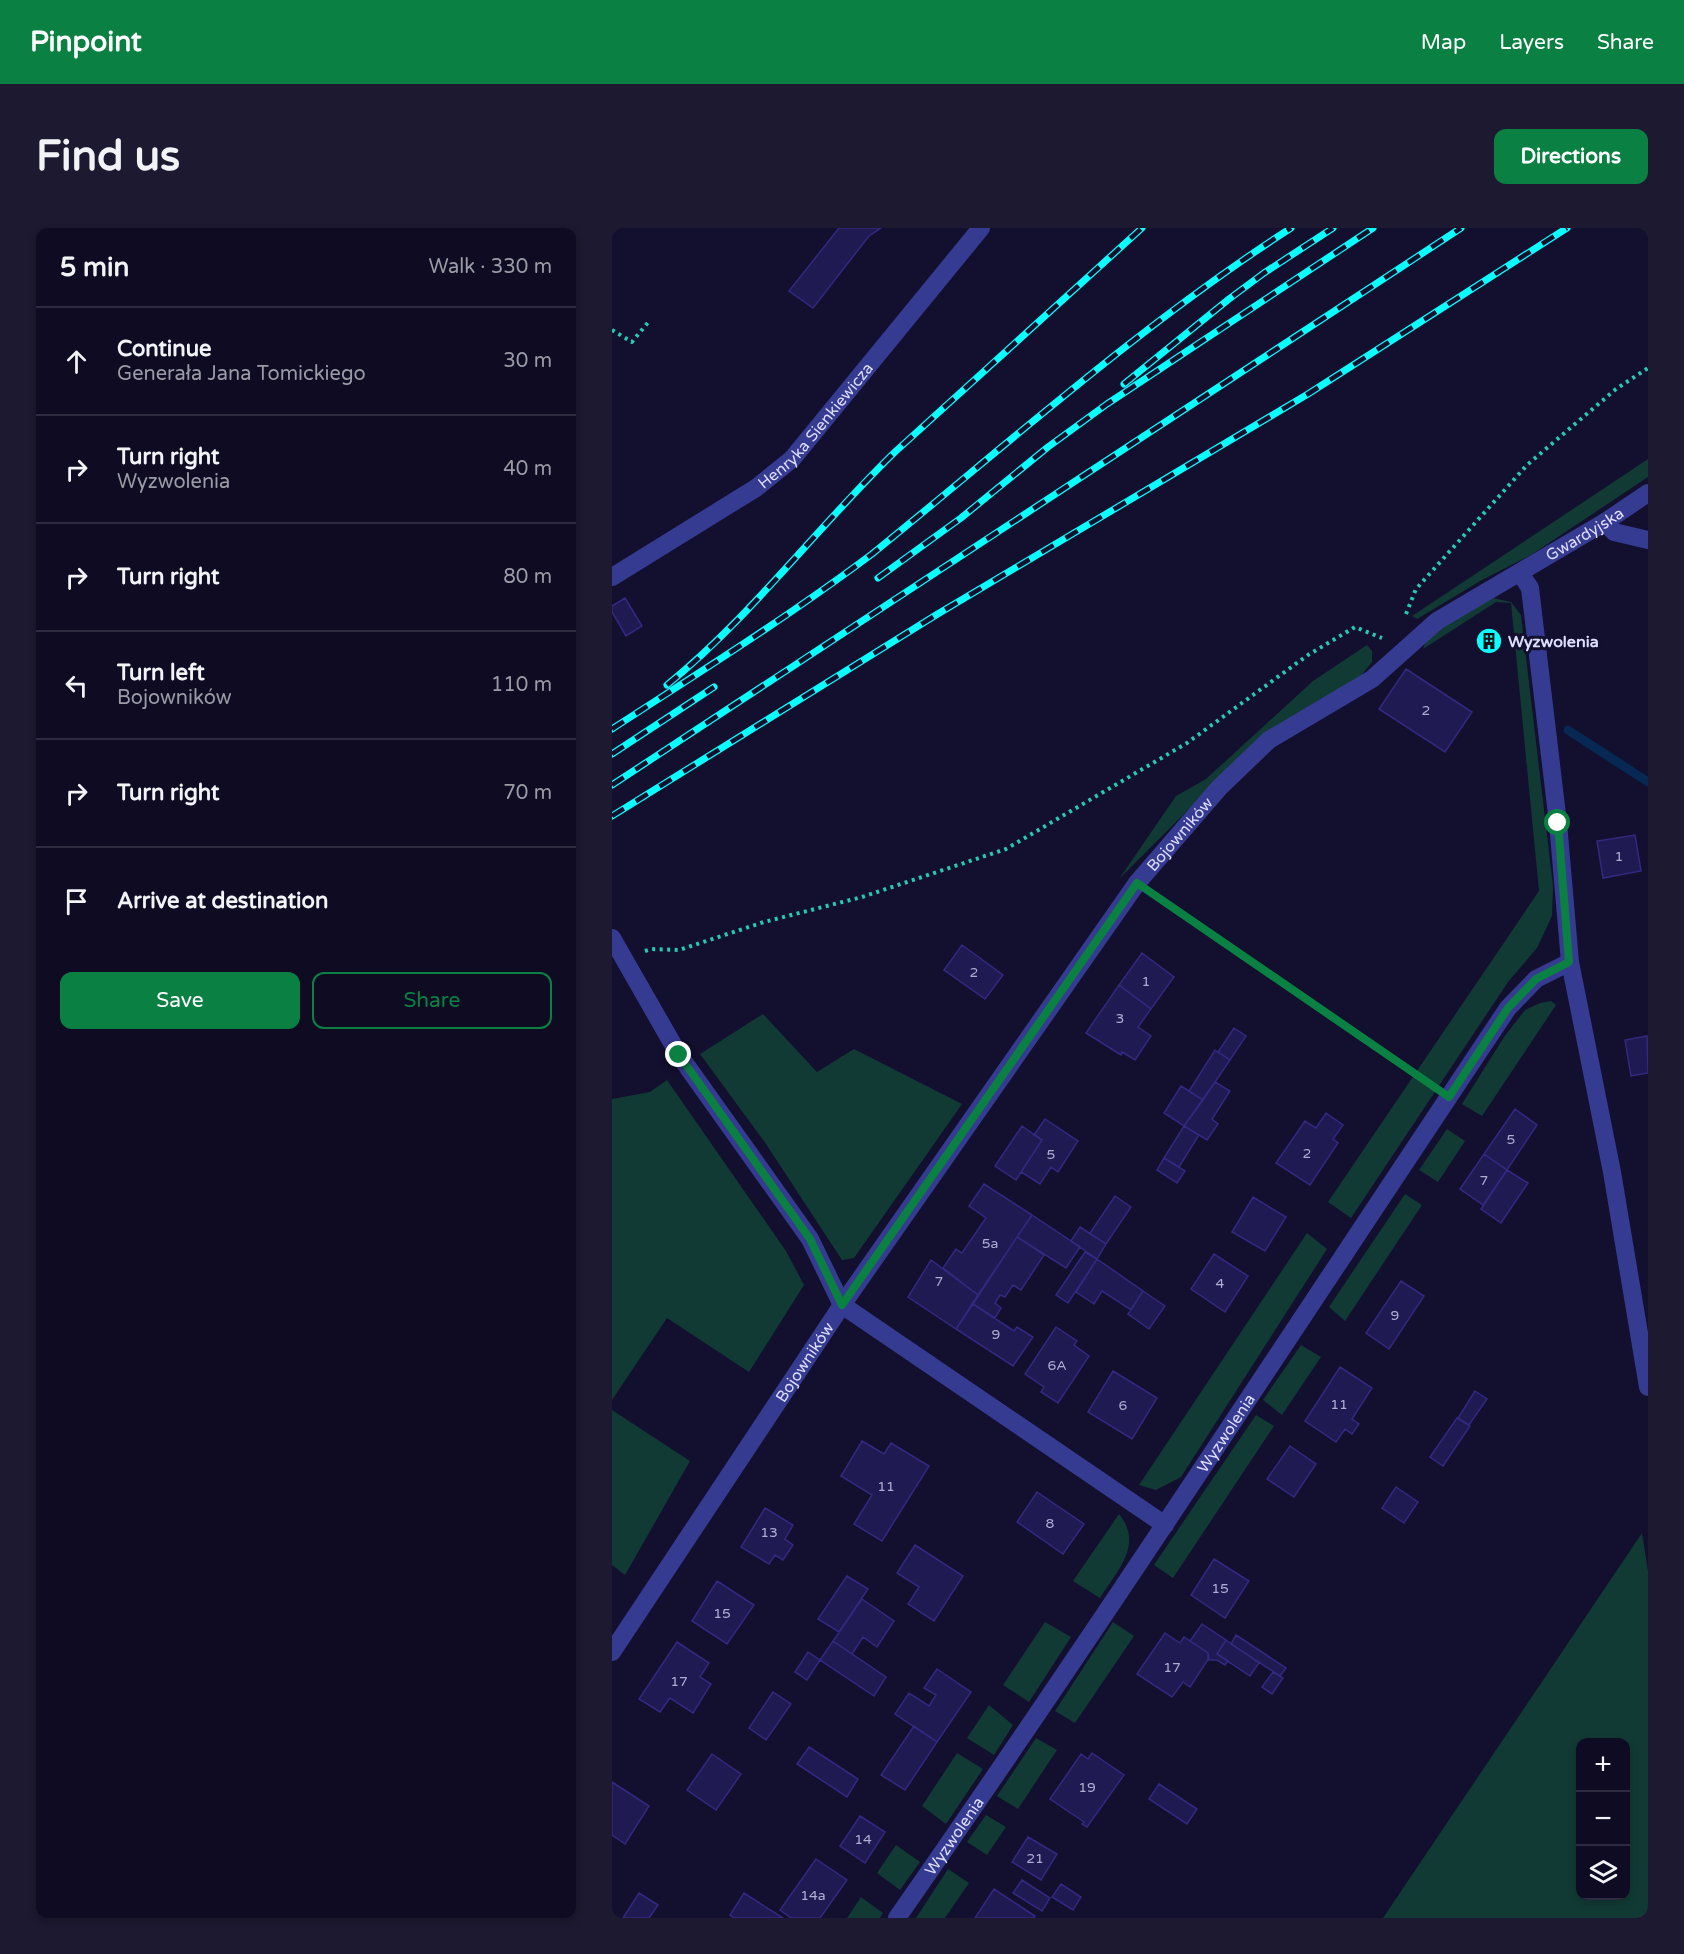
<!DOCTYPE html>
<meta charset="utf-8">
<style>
body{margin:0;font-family:"Varela Round",sans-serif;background:#1c1930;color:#f1f3f6}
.controls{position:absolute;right:18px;bottom:18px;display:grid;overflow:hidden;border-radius:12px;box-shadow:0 3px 9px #0003}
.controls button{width:54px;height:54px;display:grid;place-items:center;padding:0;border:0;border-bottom:2px solid #2e2b41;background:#0e0b23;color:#f1f3f6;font:30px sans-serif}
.stop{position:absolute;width:18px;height:18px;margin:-14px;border:4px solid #0b8043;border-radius:50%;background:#fff}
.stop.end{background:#0b8043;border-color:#fff;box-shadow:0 2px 6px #0008}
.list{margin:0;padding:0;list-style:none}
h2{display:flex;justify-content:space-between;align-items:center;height:78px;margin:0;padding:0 24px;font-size:26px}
h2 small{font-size:20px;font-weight:400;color:#9b9ba6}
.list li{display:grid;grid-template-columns:39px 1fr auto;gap:18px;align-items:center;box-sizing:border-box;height:108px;padding:0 24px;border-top:2px solid #2e2b41}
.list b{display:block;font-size:22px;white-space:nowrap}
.list p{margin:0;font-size:20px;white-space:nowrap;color:#9b9ba6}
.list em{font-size:20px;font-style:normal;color:#9b9ba6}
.actions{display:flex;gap:12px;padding:18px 24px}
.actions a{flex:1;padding:14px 0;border:2px solid #0b8043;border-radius:12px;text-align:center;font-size:21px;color:#0b8043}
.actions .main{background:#0b8043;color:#fff}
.icon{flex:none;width:33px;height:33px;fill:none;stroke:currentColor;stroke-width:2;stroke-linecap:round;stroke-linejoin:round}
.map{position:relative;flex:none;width:1036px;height:1690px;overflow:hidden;border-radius:12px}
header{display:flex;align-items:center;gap:36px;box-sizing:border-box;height:84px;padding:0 30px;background:#0b8043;color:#fff}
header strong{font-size:28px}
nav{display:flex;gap:33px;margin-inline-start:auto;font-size:21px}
.intro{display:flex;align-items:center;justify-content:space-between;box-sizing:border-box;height:144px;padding:0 36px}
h1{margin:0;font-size:42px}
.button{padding:15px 27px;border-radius:12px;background:#0b8043;color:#fff;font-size:21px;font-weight:700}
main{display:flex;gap:36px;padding:0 36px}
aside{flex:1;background:#0e0b23;border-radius:12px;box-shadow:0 3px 9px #0003}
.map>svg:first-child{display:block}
</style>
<header>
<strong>Pinpoint</strong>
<nav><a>Map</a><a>Layers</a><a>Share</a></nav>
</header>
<div class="intro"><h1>Find us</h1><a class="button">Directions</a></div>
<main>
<aside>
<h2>5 min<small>Walk · 330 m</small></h2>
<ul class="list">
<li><svg class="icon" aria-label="ahead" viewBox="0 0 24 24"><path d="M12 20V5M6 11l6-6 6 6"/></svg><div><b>Continue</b><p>Generała Jana Tomickiego</p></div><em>30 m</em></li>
<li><svg class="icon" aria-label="right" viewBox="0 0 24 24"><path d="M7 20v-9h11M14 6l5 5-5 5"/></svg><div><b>Turn right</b><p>Wyzwolenia</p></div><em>40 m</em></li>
<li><svg class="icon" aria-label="right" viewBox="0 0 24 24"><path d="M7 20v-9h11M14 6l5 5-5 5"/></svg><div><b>Turn right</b></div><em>80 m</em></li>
<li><svg class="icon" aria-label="left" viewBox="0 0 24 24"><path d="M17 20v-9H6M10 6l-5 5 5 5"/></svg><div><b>Turn left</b><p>Bojowników</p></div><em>110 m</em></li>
<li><svg class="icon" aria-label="right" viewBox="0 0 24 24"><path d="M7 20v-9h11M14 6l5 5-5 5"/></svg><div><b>Turn right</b></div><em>70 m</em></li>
<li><svg class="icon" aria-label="arrive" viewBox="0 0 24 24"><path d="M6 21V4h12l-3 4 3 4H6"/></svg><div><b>Arrive at destination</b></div></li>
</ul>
<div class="actions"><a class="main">Save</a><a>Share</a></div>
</aside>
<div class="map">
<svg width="1036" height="1690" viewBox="0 0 1036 1690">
<rect width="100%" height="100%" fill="#120f2f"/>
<path fill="#123a35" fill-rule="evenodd" d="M1036,231V249L919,327L870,352L805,391L800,388Z
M881,370L899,374L909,387L941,658L940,688L925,720L896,754L739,990L716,974L927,663L899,375L884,374L811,421C820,394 856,382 881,370Z
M755,417L760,423V434L747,450L653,505L507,651L564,568L594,551L701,453Z
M939,773L944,777L870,888L850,876L892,809L913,782L928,775Z
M151,786L205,844L242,821L350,876L242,1030L230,1032L154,916L88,826Z
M55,852L174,1023L192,1057L137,1144L55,1090L0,1172V871L38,864Z
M835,901L853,913L826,954L807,942Z
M793,966L810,977L733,1093L717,1079Z
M695,1005L715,1021L569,1249L544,1262L527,1257Z
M689,1117L709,1129L670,1187L651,1172Z
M0,1182L78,1233L13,1347L0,1337Z
M644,1187L662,1198L561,1350L542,1337Z
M507,1286C532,1316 505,1343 488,1370L461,1353Z
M1030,1305L1036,1343V1690H771ZM1014,1514V1668H969V1514Z
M433,1394L459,1409L417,1474L391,1457Z
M501,1394L522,1408L463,1495L443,1483Z
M377,1477L401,1497L382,1527L355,1510Z
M424,1510L445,1522L406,1581L385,1568Z
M345,1525L371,1541L334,1596L310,1578Z
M374,1587L394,1599L375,1627L355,1614Z
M284,1617L308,1634L288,1662L265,1645Z
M336,1641L357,1655L333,1690H304Z
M249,1669L271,1685L268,1690H235Z"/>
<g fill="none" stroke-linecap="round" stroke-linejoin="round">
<path stroke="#062852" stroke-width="9" d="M956,502L1036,554"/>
</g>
<path fill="#201a52" stroke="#332980" stroke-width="1.5" d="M227,0H269L257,8L201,80L177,63Z
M13,370L30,398L14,408L0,384V378Z
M881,402L883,422L873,423L870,403Z
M794,441L860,484L833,524L767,481Z
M1023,607L1029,643L991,650L985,613Z
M350,717L391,747L373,771L332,742Z
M530,725L562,749L539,781L507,757Z
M507,757L539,781L526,799L539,808L523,832L510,824L509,827L474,805Z
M622,800L634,808L618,832L606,824Z
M1035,808L1036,845L1019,848L1013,812Z
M603,822L618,832L591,872L577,863Z
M603,854L618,863L600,891L606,896L595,912L572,898Z
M569,858L591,872L572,898L552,885Z
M903,881L925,897L895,942L872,926Z
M714,885L731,897L721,911L726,915L698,957L664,935L693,893L704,900Z
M433,891L466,913L446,944L439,939L428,956L409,944L430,912L422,907Z
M410,898L430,912L404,952L383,938Z
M572,898L587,907L567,939L552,930Z
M872,926L895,942L871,977L848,961Z
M552,930L573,943L565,955L545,942Z
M895,942L916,955L889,995L869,981Z
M372,956L420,987L366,1067L331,1040L344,1021L350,1025L374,990L357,978Z
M503,968L519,979L494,1016L478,1005Z
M641,969L674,989L653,1023L620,1004Z
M420,987L468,1019L454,1040L405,1009Z
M468,999L494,1016L485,1031L459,1013Z
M405,1009L432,1027L409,1062L401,1057L393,1069L388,1067L383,1075L389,1080L383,1090L361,1076Z
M473,1024L485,1031L456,1075L444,1067Z
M602,1026L636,1048L613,1084L579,1061Z
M485,1031L531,1063L519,1082L490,1063L482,1076L464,1064Z
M319,1032L366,1067L344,1101L296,1069Z
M789,1053L812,1068L777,1121L754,1105Z
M531,1063L553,1078L537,1101L516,1086Z
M361,1076L402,1103L405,1099L421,1109L401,1138L344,1101Z
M444,1099L465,1113L462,1117L477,1128L446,1175L429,1164L432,1159L413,1146Z
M728,1139L760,1160L740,1191L747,1196L740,1206L733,1201L724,1214L693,1193Z
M501,1143L545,1170L520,1211L476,1184Z
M863,1163L875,1171L857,1197L846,1190Z
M845,1190L858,1198L831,1238L818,1229Z
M250,1213L272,1226L279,1215L317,1238L270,1313L242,1296L260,1267L229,1248Z
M678,1218L704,1236L682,1269L655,1251Z
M784,1259L806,1274L792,1295L770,1280Z
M425,1264L472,1296L451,1326L405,1294Z
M153,1280L181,1297L173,1311L181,1317L171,1332L163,1327L157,1336L129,1319Z
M303,1317L351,1348L322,1393L296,1376L307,1359L285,1345Z
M602,1331L637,1353L613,1390L579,1367Z
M235,1348L256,1361L227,1404L206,1391Z
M105,1353L142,1377L115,1416L80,1393Z
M250,1371L282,1393L265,1419L251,1409L240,1426L221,1413Z
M590,1396L614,1412L605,1426L616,1433L613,1437L605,1432H596V1425L578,1413Z
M553,1405L568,1415L572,1409L596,1425L597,1430L578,1459L571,1454L560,1469L525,1446Z
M624,1407L674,1440L668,1448L619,1416Z
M614,1412L647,1435L638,1448L605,1426Z
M221,1413L274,1449L262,1468L208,1432Z
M65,1414L97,1435L88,1449L99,1456L81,1485L58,1470L48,1484L27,1471Z
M196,1424L208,1432L195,1452L183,1444Z
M325,1441L359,1464L325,1514L283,1486L297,1465L317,1478L324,1467L312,1460Z
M661,1444L671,1450L660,1466L650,1459Z
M161,1464L179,1476L154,1512L137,1500Z
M302,1498L325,1514L293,1562L269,1547Z
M197,1519L246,1551L235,1569L185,1536Z
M480,1525L512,1547L475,1599L470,1596L472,1594L438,1571L469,1526L476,1531Z
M100,1526L129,1546L104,1582L75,1562Z
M0,1554L37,1578L13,1616L0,1607Z
M547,1556L585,1581L575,1596L537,1571Z
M248,1588L273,1604L253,1635L228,1618Z
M416,1609L445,1626L429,1652L400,1634Z
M204,1631L235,1652L208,1690H179L168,1682Z
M410,1652L438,1670L430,1683L401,1665Z
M449,1656L469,1669L461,1682L440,1669Z
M382,1661L423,1688L422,1690H363Z
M27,1665L46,1677L37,1690H11Z
M132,1665L171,1690H122L118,1687Z"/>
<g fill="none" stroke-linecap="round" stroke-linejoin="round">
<path stroke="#25ccb2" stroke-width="4" stroke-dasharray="3 4.5" stroke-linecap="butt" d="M0,102L20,114L38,92
M794,386L804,361L915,237L1004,161L1036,140
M545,669L819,856
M33,723L39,721L67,722L152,694L250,669L394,621L575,515L696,427L743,399L770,410"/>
<g stroke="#363b92" stroke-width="18">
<path d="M993,294L1002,304L1036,312"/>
<path d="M908,345L918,360L946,595L958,734L1000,944L1036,1159"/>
<path id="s1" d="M0,349L144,260L180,231L369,0"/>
<path d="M0,710L67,827L198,1011L230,1077L553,1297"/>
<path id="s2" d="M0,1424L230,1077L525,655L607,560L657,512L760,451L825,393L993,294L1036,265"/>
<path id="s3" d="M285,1690C494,1390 693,1084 896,780L924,751L958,734"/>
</g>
<g stroke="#0afdff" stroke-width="7">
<path id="rail" d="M512,156L617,71L652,45L721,0
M266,350L349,290L436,219L495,176L761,0
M55,457C140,388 205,299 284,223L530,0
M0,501C88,444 176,389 260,326C397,215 530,96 679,0
M0,526L102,459
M0,557L849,0
M0,588L324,387L696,166L955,0"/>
</g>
<use href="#rail" stroke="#120f2f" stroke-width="4.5" stroke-dasharray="14" stroke-linecap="butt"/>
</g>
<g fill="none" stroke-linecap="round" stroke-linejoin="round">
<path stroke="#0b8043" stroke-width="8" d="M67,827L198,1011L230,1077L525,655L837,869L896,780L924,751L957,734L946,595"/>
</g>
<defs>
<g id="building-disc" transform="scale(1.35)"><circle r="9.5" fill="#0afdff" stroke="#120f2f"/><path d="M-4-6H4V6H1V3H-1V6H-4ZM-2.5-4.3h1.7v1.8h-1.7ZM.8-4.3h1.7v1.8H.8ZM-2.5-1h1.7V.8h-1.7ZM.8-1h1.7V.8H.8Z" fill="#111"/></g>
</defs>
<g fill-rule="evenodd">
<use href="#building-disc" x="877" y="413"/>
</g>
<g text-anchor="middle" stroke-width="6" stroke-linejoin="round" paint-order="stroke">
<g font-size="14" fill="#aeadd4">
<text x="814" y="487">2</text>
<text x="1007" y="633">1</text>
<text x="362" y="749">2</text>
<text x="534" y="758">1</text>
<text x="508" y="795">3</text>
<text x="899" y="916">5</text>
<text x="695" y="930">2</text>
<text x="439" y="931">5</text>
<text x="872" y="957">7</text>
<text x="378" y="1020">5a</text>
<text x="327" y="1058">7</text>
<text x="608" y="1060">4</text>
<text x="783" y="1092">9</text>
<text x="384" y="1111">9</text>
<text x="445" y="1142">6A</text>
<text x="727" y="1181">11</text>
<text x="511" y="1182">6</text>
<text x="274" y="1263">11</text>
<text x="438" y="1300">8</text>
<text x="157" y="1309">13</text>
<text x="608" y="1365">15</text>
<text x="110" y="1390">15</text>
<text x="560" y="1444">17</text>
<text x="67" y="1458">17</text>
<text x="475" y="1564">19</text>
<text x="251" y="1616">14</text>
<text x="423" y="1635">21</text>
<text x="201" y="1672">14a</text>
</g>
<g font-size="16" fill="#dedeff" stroke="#120f2f">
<text dy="6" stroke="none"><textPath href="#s1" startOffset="256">Henryka Sienkiewicza</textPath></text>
<text dy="6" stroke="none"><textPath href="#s2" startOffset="1504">Gwardyjska</textPath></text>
<text dy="6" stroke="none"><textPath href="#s2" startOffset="996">Bojowników</textPath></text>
<text dy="6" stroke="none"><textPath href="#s2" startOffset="348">Bojowników</textPath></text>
<text dy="6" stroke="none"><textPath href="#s3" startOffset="586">Wyzwolenia</textPath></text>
<text dy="6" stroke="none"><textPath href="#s3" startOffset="100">Wyzwolenia</textPath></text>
</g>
<g font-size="16" font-weight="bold" fill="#dedeff" stroke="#120f2f" text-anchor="start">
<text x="896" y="419">Wyzwolenia</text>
</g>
</g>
</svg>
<div class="controls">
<button>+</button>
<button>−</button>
<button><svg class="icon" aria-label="layers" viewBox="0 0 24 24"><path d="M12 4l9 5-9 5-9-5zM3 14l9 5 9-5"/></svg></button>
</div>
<div class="stop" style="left:946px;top:595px"></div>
<div class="stop end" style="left:67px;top:827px"></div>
</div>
</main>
